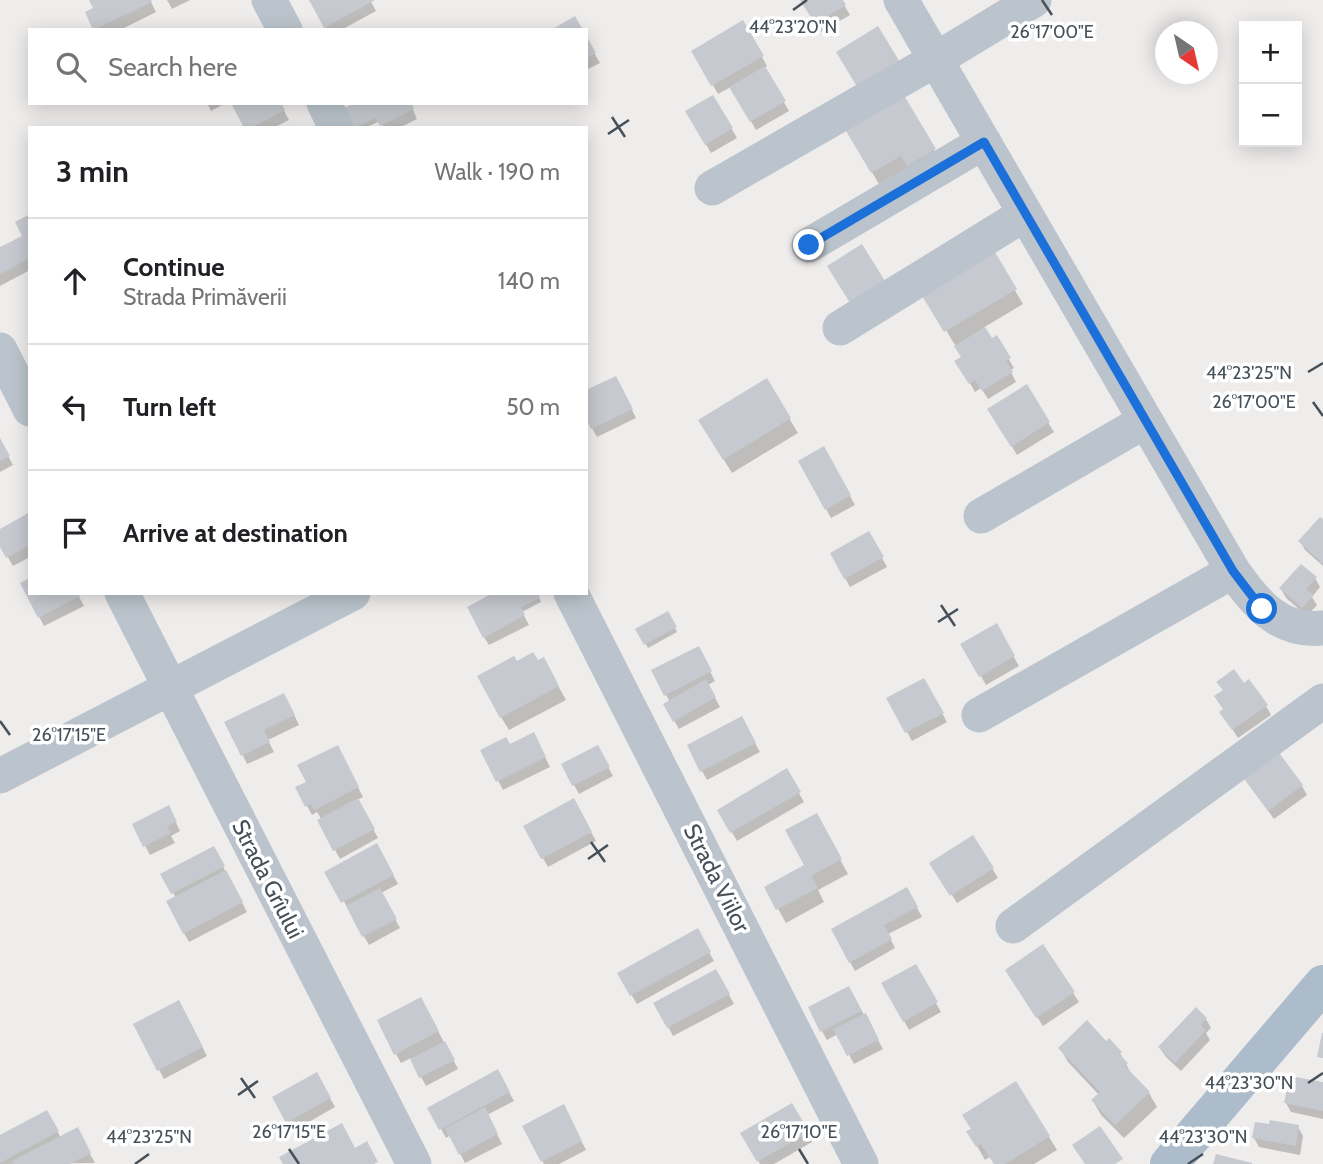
<!DOCTYPE html>
<meta charset="utf-8">
<style>
body{margin:0;font-family:Cabin,sans-serif;background:#f6f6f6;color:#202124}
.controls{position:absolute;right:21px;top:21px;display:grid;overflow:hidden;border-radius:0px;box-shadow:0 4px 18px #0003}
.controls button{width:63px;height:63px;display:grid;place-items:center;padding:0;border:0;border-bottom:2px solid #e0e0e0;background:#fff;color:#202124;font:35px sans-serif}
.compass{position:absolute;left:1155px;top:21px;width:63px;height:63px;border-radius:50%;background:#fff;box-shadow:0 4px 18px #0003;rotate:146deg}
.stop{position:absolute;width:21px;height:21px;margin:-16px;border:5px solid #1c70d9;border-radius:50%;background:#fff}
.stop.end{background:#1c70d9;border-color:#fff;box-shadow:0 2px 7px #0008}
.list{margin:0;padding:0;list-style:none}
h2{display:flex;justify-content:space-between;align-items:center;height:91px;margin:0;padding:0 28px;font-size:30px}
h2 small{font-size:23px;font-weight:400;color:#757577}
.list li{display:grid;grid-template-columns:46px 1fr auto;gap:21px;align-items:center;box-sizing:border-box;height:126px;padding:0 28px;border-top:2px solid #e0e0e0}
.list b{display:block;font-size:26px;white-space:nowrap}
.list p{margin:0;font-size:23px;white-space:nowrap;color:#757577}
.list em{font-size:23px;font-style:normal;color:#757577}
.icon{flex:none;width:38px;height:38px;fill:none;stroke:currentColor;stroke-width:2;stroke-linecap:round;stroke-linejoin:round}
.map{position:relative;flex:none;width:1323px;height:1164px;overflow:hidden}
.search{position:absolute;background:#fff;box-shadow:0 4px 18px #0003;left:28px;top:28px;width:560px;height:77px;display:flex;align-items:center;gap:18px;box-sizing:border-box;padding:0 24px;border-radius:0px;color:#757577;font-size:26px}
.panel{position:absolute;background:#fff;box-shadow:0 4px 18px #0003;left:28px;top:126px;width:560px;height:469px;border-radius:0px}
.map>svg:first-child{display:block}
</style>
<div class="map">
<svg width="1323" height="1164" viewBox="0 0 1323 1164">
<rect width="100%" height="100%" fill="#efecec"/>
<path fill="#0003" d="M91,0H150L156,12L120,30H95L87,13L95,9Z
M167,0H190L172,9Z
M311,0H370L376,11L341,30H327Z
M802,0H841L850,15L821,32Z
M743,23L767,66L764,68L789,111L756,130L731,87L718,94L693,51Z
M586,39L600,63L586,70Z
M713,97L737,138L711,153L687,112Z
M905,99L942,164L880,186L848,131Z
M207,103H226L211,111Z
M280,103L289,120L273,128H246Z
M410,103L417,119L399,128H384L380,121L365,128H356L347,109Z
M30,216V270L0,286V249L24,237Z
M988,245L1023,304L983,328L991,341L996,338L1014,368L1010,370L1016,382L988,399L981,388L975,392L957,361L963,358L919,286Z
M766,380L798,433L732,473L708,434Z
M621,387L636,418L597,437L592,428Z
M1026,387L1054,432L1017,455L990,410Z
M0,441L13,465L0,472Z
M824,449L855,505L831,518L800,462Z
M30,514V557L13,566L0,544V531Z
M1323,522V566L1305,550L1300,541Z
M869,534L887,567L850,587L832,554Z
M1315,578L1320,587L1312,597L1317,605L1307,616L1286,598L1281,589Z
M22,584L30,593H77L84,606L44,626Z
M537,593L541,602L522,612L529,625L489,645L484,637Z
M667,613L677,632L648,648L638,629Z
M996,626L1019,666L986,685L963,645Z
M698,648L715,681L708,685L720,707L679,729L665,705L670,702L653,671Z
M516,663H538L551,673L566,700L509,730L501,717Z
M924,680L947,722L912,741L889,699Z
M1244,685L1266,706L1271,715L1238,738L1227,721Z
M289,704L299,725L268,740L274,752L247,764L227,723Z
M742,719L760,752L707,780L702,771Z
M538,743L550,767L503,790L483,751Z
M598,748L613,776L579,794L563,765Z
M342,756L363,797L357,800L378,838L340,859L319,821L322,820L317,812L312,815L307,806L308,783Z
M786,771L804,802L737,841L719,810Z
M1241,773L1302,786L1307,795L1274,819Z
M573,800L596,841L548,867L525,827Z
M816,815L848,874L818,890L824,902L786,923L766,887L806,866Z
M173,816L180,831L171,836L175,843L150,855L134,825Z
M973,837L998,878L957,903L932,863Z
M377,846L398,884L381,893L400,928L369,945L327,872Z
M218,857L247,912L189,942L184,933L176,898L163,875Z
M907,889L922,917L888,934L895,948L855,971L850,962Z
M697,931L714,961L637,1004L619,974Z
M1043,947L1079,1002L1043,1026L1012,979Z
M915,966L941,1012L909,1030L884,984Z
M716,971L734,1004L673,1036L656,1004Z
M849,988L883,1049L854,1064L838,1034L827,1040L822,1031Z
M426,1008L458,1069L426,1086L411,1058L401,1063L396,1054Z
M184,1011L207,1056L164,1079L135,1025Z
M1206,1019L1211,1028L1206,1033L1210,1040L1181,1071L1166,1057L1160,1048Z
M1106,1043L1120,1053L1133,1077L1149,1093L1157,1107L1124,1138L1101,1115L1093,1101L1099,1095L1068,1062L1060,1048Z
M498,1072L514,1101L487,1115L502,1144L465,1163L451,1135L446,1138L430,1108Z
M317,1075L335,1107L293,1131L274,1098Z
M1323,1084V1119L1291,1112L1286,1103Z
M791,1105L812,1142L774,1164H760L743,1134Z
M47,1112L61,1138L77,1130L95,1163L0,1164V1137Z
M568,1116L586,1150L559,1164H544L524,1127Z
M1298,1127L1303,1136L1300,1155L1259,1147L1254,1138Z
M969,1132L1049,1137L1057,1150L1034,1164H995L990,1157L985,1160Z"/>
<path fill="#c6c9cf" d="M89,0H151L152,2L93,30L85,12L93,8Z
M309,0H375L324,28Z
M800,0H843L846,5L815,24Z
M575,16L583,30H551Z
M743,20L764,56L711,86L691,51Z
M878,26L901,64L859,90L836,52Z
M586,35L596,53L586,59Z
M765,66L786,101L750,122L729,87Z
M713,95L733,128L705,145L685,111Z
M905,97L936,149L907,166L901,156L871,173L846,131Z
M236,103H281L285,110L251,128H244L232,105Z
M354,103H411L414,109L380,126L376,118L354,128L345,108Z
M30,214V258L0,274V247L22,236L15,222Z
M989,242L1017,289L944,332L916,286Z
M862,244L885,281L850,303L827,266Z
M985,327L992,338L997,335L1011,358L1006,361L1013,372L982,391L975,380L969,384L954,361L961,357L954,346Z
M616,376L633,409L591,429L586,420V390Z
M767,378L791,418L723,460L698,420Z
M1027,384L1050,422L1011,447L987,409Z
M0,438L10,456L0,461Z
M824,446L851,495L825,510L798,461Z
M30,512V545L6,558L0,547V529Z
M1320,517L1323,519V564L1298,541Z
M869,531L884,557L844,579L830,553Z
M1301,564L1317,577L1306,589L1314,595L1302,608L1279,588Z
M30,578V593H79L80,596L38,618L20,583Z
M493,593H538L540,598L521,607L525,615L483,638L467,607Z
M668,611L677,627L644,645L635,629Z
M997,623L1015,656L979,677L960,644Z
M699,646L712,671L664,696L651,670Z
M533,652L538,660L544,657L559,686L500,718L477,676L514,656L517,661Z
M1234,669L1244,683L1249,679L1268,705L1232,730L1219,712L1223,709L1214,696L1223,690L1216,682Z
M924,678L944,713L905,733L886,698Z
M706,679L716,697L673,722L663,704Z
M284,693L295,715L264,730L270,742L241,756L224,722Z
M742,716L756,743L700,772L687,745Z
M534,732L546,757L496,782L480,750L506,737L510,744Z
M338,745L359,787L314,810L311,804L305,807L295,787L306,782L297,765Z
M598,745L610,767L572,786L561,764Z
M1274,746L1303,785L1268,811L1239,772Z
M787,768L801,792L730,833L717,810Z
M358,798L375,829L333,851L317,820Z
M574,798L592,832L541,859L523,826Z
M169,805L177,822L167,826L171,833L143,847L132,824Z
M817,813L842,859L811,876L818,888L776,910L764,887L804,865L785,830Z
M973,835L994,868L950,896L929,863Z
M377,843L394,875L341,903L324,872Z
M214,846L225,866L171,894L160,874Z
M226,870L243,902L183,934L166,901Z
M907,887L918,907L884,925L892,939L849,963L831,929Z
M380,888L397,919L362,937L346,906Z
M698,928L711,952L630,996L617,973Z
M1043,944L1075,992L1036,1018L1005,970Z
M916,964L938,1002L903,1022L881,983Z
M716,969L730,994L667,1028L653,1003Z
M849,986L862,1011L820,1032L808,1007Z
M421,997L439,1031L394,1055L377,1020Z
M179,1000L203,1047L157,1071L133,1024Z
M1196,1007L1207,1018L1201,1025L1206,1030L1175,1063L1158,1047Z
M866,1013L879,1040L847,1056L833,1029Z
M1087,1020L1106,1041L1109,1038L1122,1052L1119,1054L1128,1063L1125,1066L1150,1092L1115,1125L1091,1100L1100,1092L1058,1048Z
M1322,1033H1323V1058L1317,1057Z
M445,1041L455,1060L419,1078L410,1059Z
M498,1069L510,1092L439,1130L427,1108Z
M317,1072L331,1098L286,1123L272,1097Z
M1290,1076L1323,1082V1111L1284,1103Z
M1016,1081L1050,1136L1005,1164H994L981,1144L976,1147L966,1131L971,1129L962,1115Z
M792,1103L809,1132L757,1162L740,1133Z
M564,1104L582,1141L541,1162L522,1126Z
M485,1107L498,1134L459,1155L445,1128Z
M47,1110L59,1131L0,1163V1135Z
M1270,1120L1299,1125L1296,1146L1252,1138L1255,1122L1269,1124Z
M342,1123L355,1148L367,1141L378,1162L374,1164H283L279,1157Z
M1100,1126L1123,1159L1115,1164H1085L1072,1145Z
M78,1127L91,1153L70,1164H14L12,1161Z
M1216,1154L1252,1163V1164H1213Z"/>
<g fill="none" stroke-linecap="round" stroke-linejoin="round">
<path stroke="#bbc4cc" stroke-width="35" d="M269,0L285,30
M901,0L1233,571C1255,603 1280,633 1323,628
M324,103L336,128
M712,188L935,60L1034,0
M809,245L984,142
M840,328L1025,214
M0,350L30,409
M981,516L1145,421
M122,593L414,1164
M571,593L861,1164
M979,715L1233,571
M0,776L353,593
M1013,926L1323,701"/>
<path stroke="#acbccb" stroke-width="38" d="M1169,1164L1323,984"/>
</g>
<g fill="none" stroke-linecap="round" stroke-linejoin="round">
<path stroke="#1c70d9" stroke-width="9" d="M809,245L984,142L1233,571L1262,609"/>
</g>
<path fill="none" stroke="#455059" stroke-width="2.5" d="M1042,0L1052,15M793,10L807,0M612,117L625,137M608,134L629,120M1308,372L1323,363M1313,402L1323,416M941,605L955,626M938,622L958,609M0,721L10,735M591,842L605,862M588,859L608,845M241,1078L255,1098M1308,1083L1323,1073M238,1095L258,1081M289,1149L299,1164M799,1149L808,1164M135,1164L149,1154M1188,1164L1203,1154"/>
<g text-anchor="middle" stroke-width="7" stroke-linejoin="round" paint-order="stroke">
<g font-size="23" fill="#455059" stroke="#fff">
<text transform="translate(717 878) rotate(63)" y="8">Strada Viilor</text>
<text transform="translate(268 879) rotate(63)" y="8">Strada Grîului</text>
</g>
</g>
<g font-size="18" text-anchor="middle" fill="#455059" stroke="#fff" stroke-width="7" stroke-linejoin="round" paint-order="stroke">
<text x="793" y="33">44°23'20"N</text>
<text x="1052" y="38">26°17'00"E</text>
<text x="1249" y="379">44°23'25"N</text>
<text x="1254" y="408">26°17'00"E</text>
<text x="69" y="741">26°17'15"E</text>
<text x="1249" y="1089">44°23'30"N</text>
<text x="289" y="1138">26°17'15"E</text>
<text x="799" y="1138">26°17'10"E</text>
<text x="149" y="1143">44°23'25"N</text>
<text x="1203" y="1143">44°23'30"N</text>
</g>
</svg>
<div class="controls">
<button>+</button>
<button>−</button>
</div>
<svg class="compass" viewBox="-18 -18 36 36"><path d="M0-13l5 13h-10z" fill="#e53935"/><path d="M0 13l5-13h-10z" fill="#757577"/></svg>
<div class="stop" style="left:1262px;top:609px"></div>
<div class="stop end" style="left:809px;top:245px"></div>
<div class="search"><svg class="icon" aria-label="search" viewBox="0 0 24 24"><circle cx="10" cy="10" r="6"/><path d="M15 15l6 6"/></svg>Search here</div>
<section class="panel">
<h2>3 min<small>Walk · 190 m</small></h2>
<ul class="list">
<li><svg class="icon" aria-label="ahead" viewBox="0 0 24 24"><path d="M12 20V5M6 11l6-6 6 6"/></svg><div><b>Continue</b><p>Strada Primăverii</p></div><em>140 m</em></li>
<li><svg class="icon" aria-label="left" viewBox="0 0 24 24"><path d="M17 20v-9H6M10 6l-5 5 5 5"/></svg><div><b>Turn left</b></div><em>50 m</em></li>
<li><svg class="icon" aria-label="arrive" viewBox="0 0 24 24"><path d="M6 21V4h12l-3 4 3 4H6"/></svg><div><b>Arrive at destination</b></div></li>
</ul>
</section>
</div>
